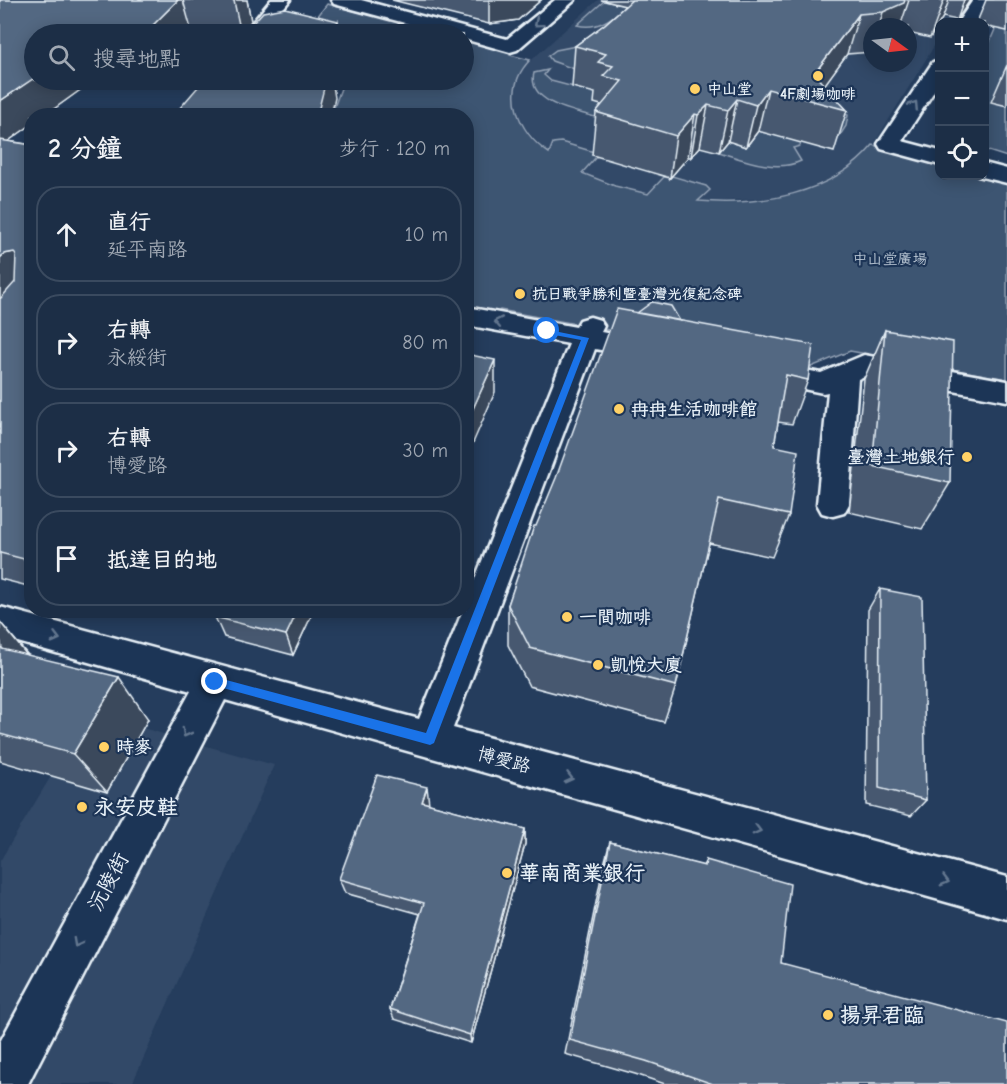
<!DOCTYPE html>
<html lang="zh-TW">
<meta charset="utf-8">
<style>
body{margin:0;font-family:"Comic Neue","LXGW WenKai TC",sans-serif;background:#25364d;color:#f1f3f6}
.controls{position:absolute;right:18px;top:18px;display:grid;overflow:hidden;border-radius:12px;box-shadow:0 3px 15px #0003}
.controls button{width:54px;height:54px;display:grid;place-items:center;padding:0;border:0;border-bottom:2px solid #3a4a5f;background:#1c2e46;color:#f1f3f6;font:30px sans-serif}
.compass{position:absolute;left:863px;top:18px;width:54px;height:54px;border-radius:50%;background:#1c2e46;box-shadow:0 3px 15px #0003;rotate:105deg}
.stop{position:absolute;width:18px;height:18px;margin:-14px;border:4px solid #1a73e8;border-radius:50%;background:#fff}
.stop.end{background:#1a73e8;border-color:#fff;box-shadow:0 2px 6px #0008}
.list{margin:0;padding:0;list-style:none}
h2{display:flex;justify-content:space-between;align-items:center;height:78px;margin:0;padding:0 24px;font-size:26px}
h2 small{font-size:20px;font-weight:400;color:#a0a8b3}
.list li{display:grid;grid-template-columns:39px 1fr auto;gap:18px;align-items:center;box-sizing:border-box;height:96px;margin:0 12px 12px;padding:0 12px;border:2px solid #3a4a5f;border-radius:24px}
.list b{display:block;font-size:22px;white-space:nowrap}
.list p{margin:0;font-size:20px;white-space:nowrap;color:#a0a8b3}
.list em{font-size:20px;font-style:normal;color:#a0a8b3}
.icon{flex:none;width:33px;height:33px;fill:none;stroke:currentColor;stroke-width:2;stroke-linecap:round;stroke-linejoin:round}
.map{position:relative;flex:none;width:1007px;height:1084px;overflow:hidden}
.search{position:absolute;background:#1c2e46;box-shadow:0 3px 15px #0003;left:24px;top:24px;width:450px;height:66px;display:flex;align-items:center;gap:15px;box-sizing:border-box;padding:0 21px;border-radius:33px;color:#a0a8b3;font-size:22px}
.panel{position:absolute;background:#1c2e46;box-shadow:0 3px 15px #0003;left:24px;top:108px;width:450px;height:510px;border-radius:24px}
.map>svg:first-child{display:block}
</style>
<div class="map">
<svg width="1007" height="1084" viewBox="0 0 1007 1084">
<rect width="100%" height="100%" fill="#253d5d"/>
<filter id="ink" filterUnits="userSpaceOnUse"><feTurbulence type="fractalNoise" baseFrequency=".0167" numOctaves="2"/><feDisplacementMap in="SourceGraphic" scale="12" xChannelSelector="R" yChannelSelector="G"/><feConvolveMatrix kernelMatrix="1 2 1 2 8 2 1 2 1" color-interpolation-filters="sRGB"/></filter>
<g filter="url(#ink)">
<path fill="#334a68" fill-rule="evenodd" d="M598,0H963L949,22H940L939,38L873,145L861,160L845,172L800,192L772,198L709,202L645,194L588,176L545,151L520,122L514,107V93L517,79L525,66ZM872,27H908V63H872Z
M89,713L274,765L132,1084H0V861Z"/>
<path fill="#3e5472" stroke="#93a2b5" stroke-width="1.5" d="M604,1L626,6C611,19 598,30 577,25Z
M1007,1V157L985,150V53Z
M327,4L445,34H304Z
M464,39L508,51L510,55L530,60C501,90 517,132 549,153L553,143L561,142L594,152L592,155L597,156L582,173L615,186L648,194L664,177L670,178L672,176L706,186L710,190L698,201C760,206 832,195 873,145L939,164L940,176H983L1007,182V379L850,351L811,367L500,310L497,313L467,306L466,116H331L344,80H464Z
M606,40L574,69L552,61L548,56L556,50Z
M548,70L544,75L551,81L585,90L591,84L609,89L595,103L609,107L599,118C579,112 526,104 534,73Z
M819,108L848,115L846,126L837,140L801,142L800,146L793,148L801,161C776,173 744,160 719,152L728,141L746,147L758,131L782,137Z"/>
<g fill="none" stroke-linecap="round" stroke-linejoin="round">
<g stroke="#e8f1f8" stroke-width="5">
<path id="minor" d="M271,0H290L262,34H243Z
M331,0H361L507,39L555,0H575L517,50L510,52L464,39V34H446L334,4Z
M973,0H991L976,22H958Z
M940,60V82L902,141L940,151V165L881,149L878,144L933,62Z
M984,163L1007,169V183L978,176H984Z
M466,307L576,327L580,320L590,317L600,320L604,326L601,332L658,343L662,350L658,357L648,359L595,349L453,728L1007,877V919L225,700L28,1084H0V1042L191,691L0,637V607L419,719L463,610H466V601L569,344L466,325Z
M864,355L1007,381V401L867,375L858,379L849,504L844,513L833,516L822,513L817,504L828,392L823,393L754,379L750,372L754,365L764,362L821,373Z"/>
</g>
<use href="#minor" fill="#1d3557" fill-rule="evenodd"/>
</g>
<path fill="#475970" stroke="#e8f1f8" stroke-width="1.5" d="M0,0H247L251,21L241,34L191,29L34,34L94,80L44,116H32V124L8,141L32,145V587L0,579Z
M392,0H541L518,20L489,24Z
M601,0H970L957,20L943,17L930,38L908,33V27H872V52L847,54L824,85L847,110L834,152L758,131L746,147L728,141L719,152L700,147L691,157H688L670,178L592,155L596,112L600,107L601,105L594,103L595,93L572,87L575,46L605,24L625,6Z
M986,0H1007V31L984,26V22H977Z
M1007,65V106L991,102Z
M680,321L808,380L792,424L778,422L774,446L789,515L772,557L709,543L676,686L664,722L529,686L508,645V605L536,526Z
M885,330L950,483L922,529L849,512L864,379Z
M880,589L926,800L911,816L866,805L868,610Z
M314,610L293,655L224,637L215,617Z
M0,622L28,655L148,719L107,792L0,761Z
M429,804L525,829V844L471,1043L394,1019L390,1009L420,914L345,893L339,879Z
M610,842L703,866L706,860L781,963L1007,1084H665L635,1074L565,1054L603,868Z"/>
<path fill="#3a485b" stroke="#e8f1f8" stroke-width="1.5" d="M178,0H183L191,29L185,34H144Z
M234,0H247L251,21L241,34L234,1Z
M489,0H541L518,20L489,24Z
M905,0H909L900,27H879L883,12Z
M944,0H949L943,17L930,38Z
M964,0H970L957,20Z
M859,14L847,54L813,101L814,74Z
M338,21L340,34H331Z
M34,78V80H94L44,116H32V124L0,147V101Z
M319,80H332L335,98L331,116H317Z
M768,89L758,131L746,147L756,105Z
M737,99L728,141L719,152L728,110Z
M708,105L700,147L691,157L698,115Z
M695,114L688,157L670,178L676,136Z
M14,252L32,288L0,315V258L4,254Z
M495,360V392L466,459V424Z
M298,610H314L293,655L286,635Z
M0,622L31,660L2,649L0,639Z
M119,677L148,719L107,792L73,754Z
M427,787L429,804L422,802Z
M525,829V844L471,1043L470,1035Z"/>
<path fill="#536782" stroke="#e8f1f8" stroke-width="1.5" d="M0,0H178L144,34H34V78L0,101Z
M632,0H905L904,3L883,12L859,14L814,74L847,110L768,89L756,105L737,99L728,110L708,105L698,115L695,114L676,136L596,112L622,81L603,76L613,66L598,62L606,54L575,46L605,24Z
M285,8L338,21L331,34H243L263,12Z
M204,80H326L317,116H173Z
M0,140L32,145V561L0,553V299L15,282L16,254L14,252L4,254L0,258Z
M652,302L671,306L680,321L637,313Z
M617,309L813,345L808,380L786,375L774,446L798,451L789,515L719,500L676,686L530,648L508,605L534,526H536L556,478Z
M885,330L953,342L950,483L872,466Z
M466,354L495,360L466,424Z
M880,589L922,597L926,800L879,788Z
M219,610H298L286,635L215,617Z
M0,639L2,649L119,677L73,754L0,734Z
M377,775L427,787L422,802L525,829L470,1035L390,1009L424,903L339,879Z
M610,842L705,866L706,860L790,884L781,963L1007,1023V1084H713L646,1061L570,1040Z"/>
<defs><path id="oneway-chevron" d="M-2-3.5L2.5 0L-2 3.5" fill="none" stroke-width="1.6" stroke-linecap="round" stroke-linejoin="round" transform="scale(1.5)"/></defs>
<g stroke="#64778f">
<use href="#oneway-chevron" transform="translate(538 23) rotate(140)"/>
<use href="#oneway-chevron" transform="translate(914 105) rotate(-57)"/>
<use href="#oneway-chevron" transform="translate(498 322) rotate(-169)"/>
<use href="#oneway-chevron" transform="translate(56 638) rotate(15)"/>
<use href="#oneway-chevron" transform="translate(186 733) rotate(118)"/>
<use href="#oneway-chevron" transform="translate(569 778) rotate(15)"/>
<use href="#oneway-chevron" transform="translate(757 830) rotate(15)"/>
<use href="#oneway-chevron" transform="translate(945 881) rotate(15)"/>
<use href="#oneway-chevron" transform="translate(77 943) rotate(118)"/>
</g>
</g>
<path fill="#1a73e8" d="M544,329L589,338L434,743L430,745L212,685L210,682L215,677L426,733L581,340L544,333Z"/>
<g fill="#ffd166" stroke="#1d3557" stroke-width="2">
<circle cx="818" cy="76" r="6"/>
<circle cx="695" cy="89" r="6"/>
<circle cx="520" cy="294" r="6"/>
<circle cx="619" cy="409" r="6"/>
<circle cx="967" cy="457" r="6"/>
<circle cx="567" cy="617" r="6"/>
<circle cx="598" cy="665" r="6"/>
<circle cx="104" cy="747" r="6"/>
<circle cx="82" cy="807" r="6"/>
<circle cx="507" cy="873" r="6"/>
<circle cx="828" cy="1015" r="6"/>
</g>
<g text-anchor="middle" stroke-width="4.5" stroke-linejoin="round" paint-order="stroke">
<g font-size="15" font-weight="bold" fill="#e8f1f8" stroke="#1d3557" text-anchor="start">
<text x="707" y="94">中山堂</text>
<text x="818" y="99" text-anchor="middle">4F劇場咖啡</text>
<text x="532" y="299">抗日戰爭勝利暨臺灣光復紀念碑</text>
</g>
<g font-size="15" fill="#b5c2d0" stroke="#1d3557">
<text x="890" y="264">中山堂廣場</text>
</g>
<g font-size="18" font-weight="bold" fill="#e8f1f8" stroke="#1d3557" text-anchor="start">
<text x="631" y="415">冉冉生活咖啡館</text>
<text x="955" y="463" text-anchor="end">臺灣土地銀行</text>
<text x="579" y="623">一間咖啡</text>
<text x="610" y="671">凱悅大廈</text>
<text x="116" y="753">時麥</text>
</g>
<g font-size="18" fill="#e8f1f8" stroke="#1d3557">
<text transform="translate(504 760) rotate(15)" y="6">博愛路</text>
</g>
<g font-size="21" font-weight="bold" fill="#e8f1f8" stroke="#1d3557" text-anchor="start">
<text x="94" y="814">永安皮鞋</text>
<text x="519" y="880">華南商業銀行</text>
<text x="840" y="1022">揚昇君臨</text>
</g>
<g font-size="21" fill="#e8f1f8" stroke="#1d3557">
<text transform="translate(108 882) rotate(-62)" y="7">沅陵街</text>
</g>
</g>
</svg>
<div class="controls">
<button>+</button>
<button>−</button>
<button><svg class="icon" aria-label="locate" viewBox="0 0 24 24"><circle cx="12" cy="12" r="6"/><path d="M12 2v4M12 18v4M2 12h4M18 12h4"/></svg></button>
</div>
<svg class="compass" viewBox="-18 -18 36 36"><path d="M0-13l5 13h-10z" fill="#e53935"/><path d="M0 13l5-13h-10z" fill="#a0a8b3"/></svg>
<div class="stop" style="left:547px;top:331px"></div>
<div class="stop end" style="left:215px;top:682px"></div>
<div class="search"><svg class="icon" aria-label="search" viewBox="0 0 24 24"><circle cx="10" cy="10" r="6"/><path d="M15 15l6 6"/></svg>搜尋地點</div>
<section class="panel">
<h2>2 分鐘<small>步行 · 120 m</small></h2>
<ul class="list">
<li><svg class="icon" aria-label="ahead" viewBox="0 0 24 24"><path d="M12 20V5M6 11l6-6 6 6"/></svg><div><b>直行</b><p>延平南路</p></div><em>10 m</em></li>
<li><svg class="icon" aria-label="right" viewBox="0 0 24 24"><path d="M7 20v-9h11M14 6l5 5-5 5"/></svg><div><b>右轉</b><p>永綏街</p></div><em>80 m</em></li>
<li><svg class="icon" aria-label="right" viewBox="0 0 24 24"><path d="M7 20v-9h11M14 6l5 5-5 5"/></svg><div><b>右轉</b><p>博愛路</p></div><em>30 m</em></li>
<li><svg class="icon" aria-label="arrive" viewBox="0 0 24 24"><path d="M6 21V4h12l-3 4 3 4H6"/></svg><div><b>抵達目的地</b></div></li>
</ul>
</section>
</div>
